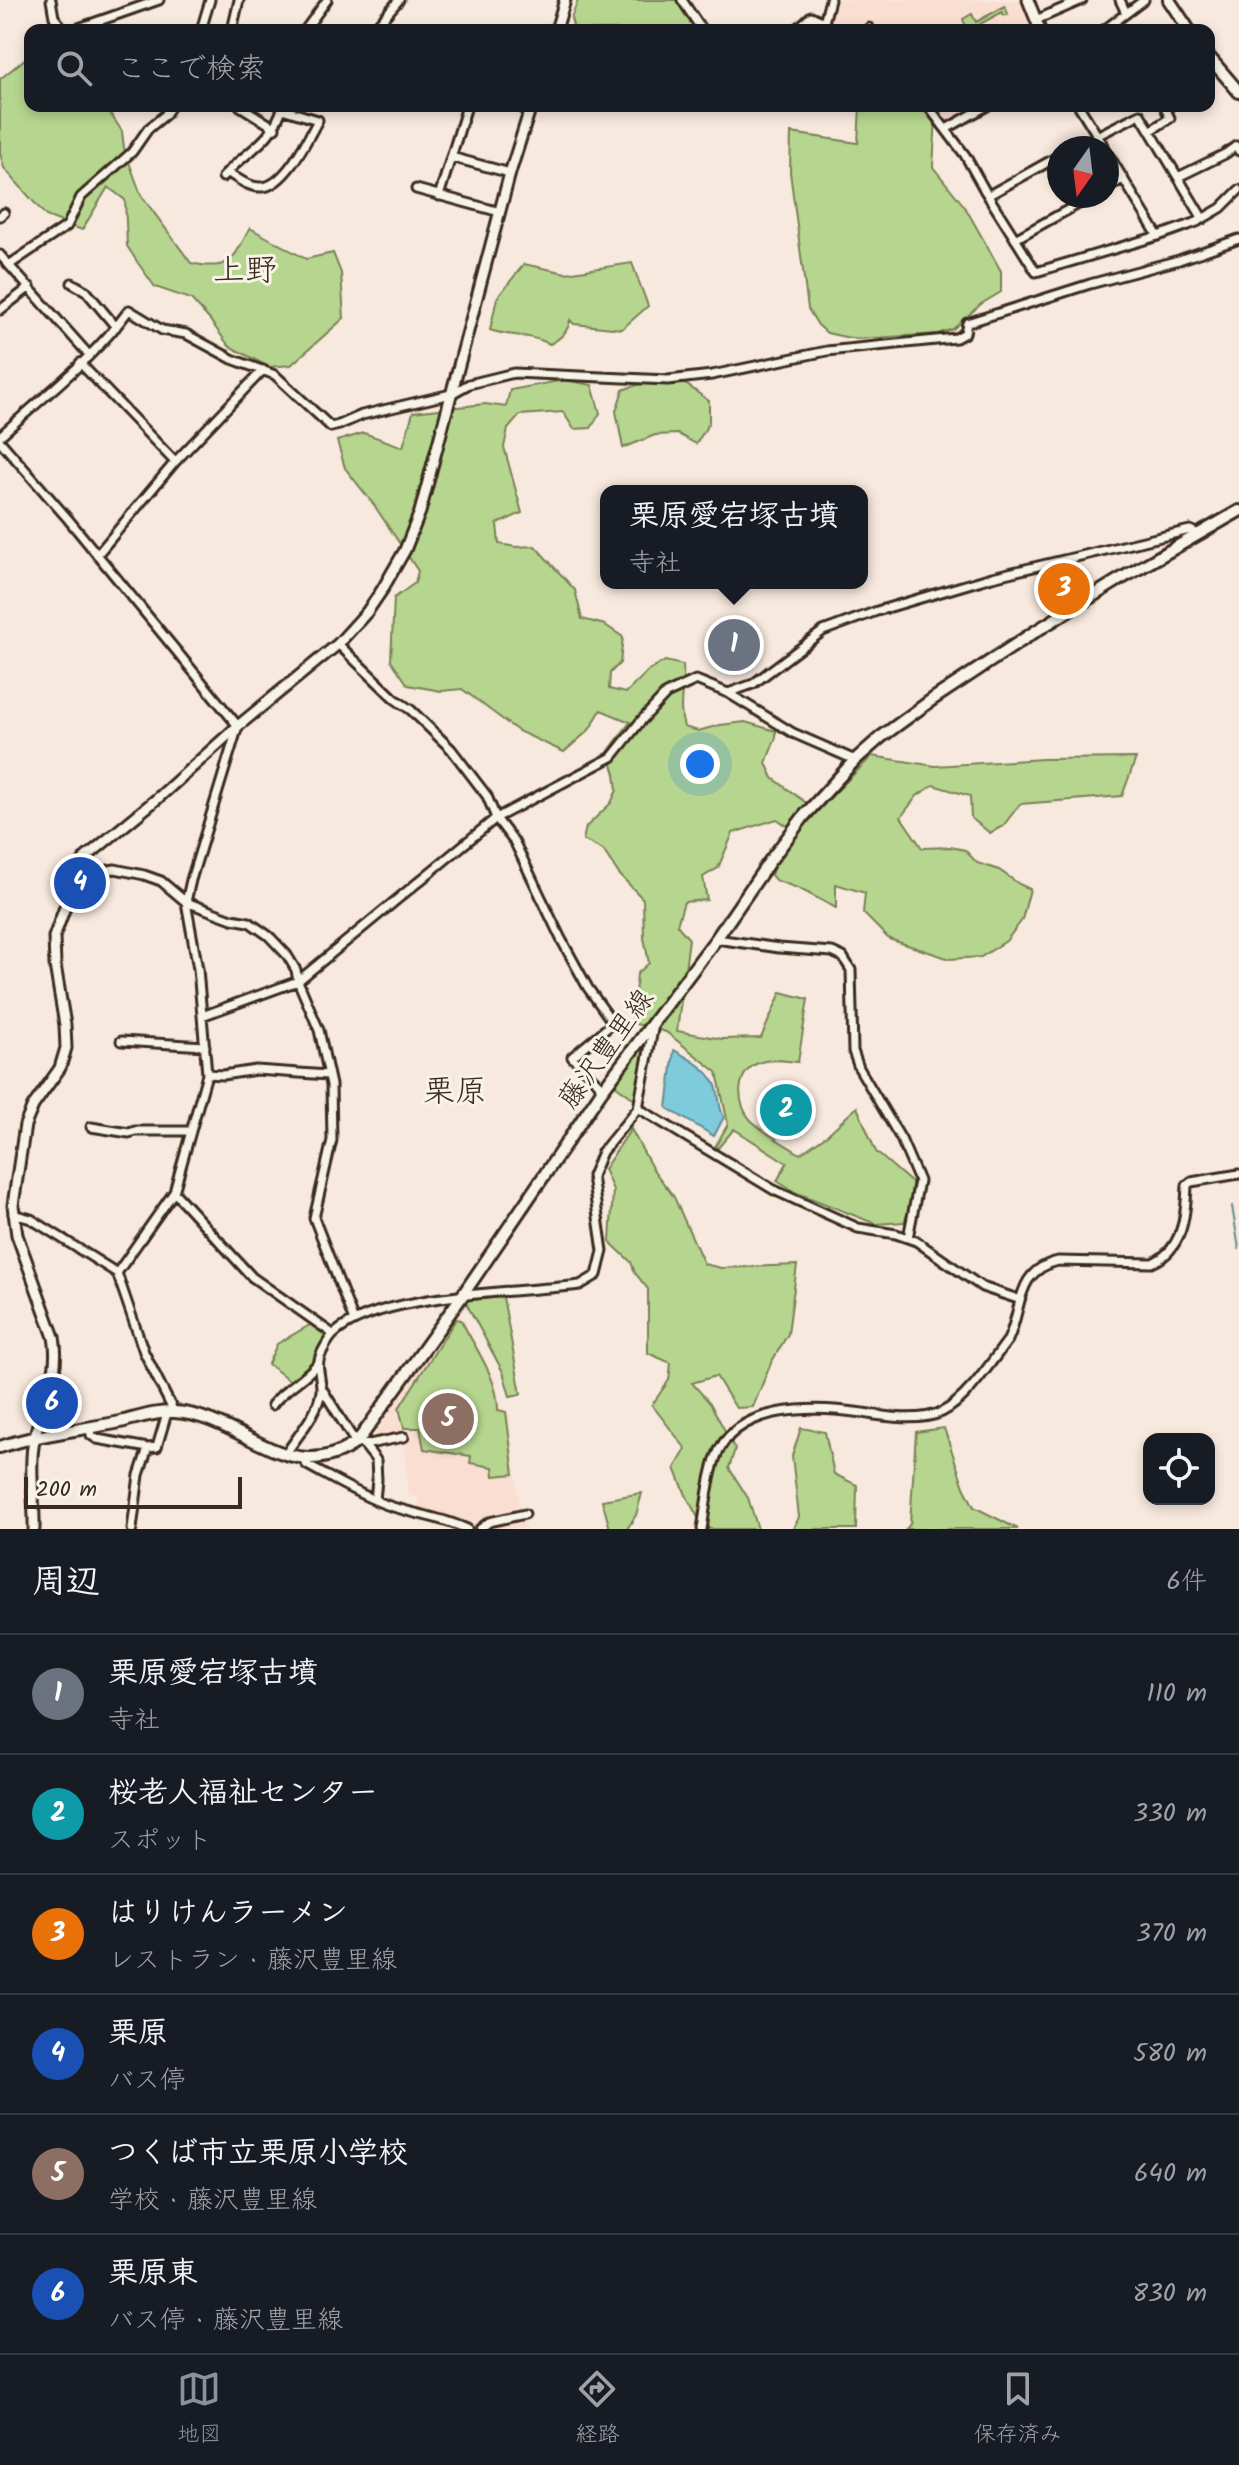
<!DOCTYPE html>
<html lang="ja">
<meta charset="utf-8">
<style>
body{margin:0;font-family:Kalam,"Klee One",sans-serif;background:#242831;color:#f1f3f6}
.controls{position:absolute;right:24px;bottom:24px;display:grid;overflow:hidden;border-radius:16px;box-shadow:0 4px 12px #0003}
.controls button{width:72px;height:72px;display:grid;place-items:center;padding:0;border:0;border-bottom:2px solid #363941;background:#171b24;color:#f1f3f6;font:40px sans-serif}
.compass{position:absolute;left:1047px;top:136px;width:72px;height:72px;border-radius:50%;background:#171b24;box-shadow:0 4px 12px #0003;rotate:194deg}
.scale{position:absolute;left:24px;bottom:20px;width:218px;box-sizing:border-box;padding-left:8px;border:4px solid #3b2a1e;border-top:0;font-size:22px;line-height:28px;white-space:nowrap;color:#3b2a1e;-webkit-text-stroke:6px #f7f3e8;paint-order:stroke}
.you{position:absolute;left:700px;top:764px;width:28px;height:28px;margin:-20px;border:6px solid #fff;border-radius:50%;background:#1a73e8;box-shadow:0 0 0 12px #1a73e833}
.badge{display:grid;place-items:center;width:52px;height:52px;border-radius:50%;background:#8c9099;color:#fff;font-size:26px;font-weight:700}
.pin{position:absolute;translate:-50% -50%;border:4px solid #fff;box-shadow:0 2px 8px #0006}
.popup{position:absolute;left:600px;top:485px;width:268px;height:104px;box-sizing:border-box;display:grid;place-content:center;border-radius:16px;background:#171b24;filter:drop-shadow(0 2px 6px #0005);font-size:26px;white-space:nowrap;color:#9ea1a6}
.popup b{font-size:30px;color:#f1f3f6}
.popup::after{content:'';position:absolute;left:50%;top:100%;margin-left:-16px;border:16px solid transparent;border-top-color:#171b24}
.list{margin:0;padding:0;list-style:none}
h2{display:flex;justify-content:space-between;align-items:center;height:104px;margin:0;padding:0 32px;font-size:34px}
h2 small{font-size:26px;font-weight:400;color:#9ea1a6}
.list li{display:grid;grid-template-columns:52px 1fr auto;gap:24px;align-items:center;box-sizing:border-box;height:120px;padding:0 32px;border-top:2px solid #363941}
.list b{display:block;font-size:30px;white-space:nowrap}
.list p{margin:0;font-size:26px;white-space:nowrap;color:#9ea1a6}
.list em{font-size:26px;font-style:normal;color:#9ea1a6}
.icon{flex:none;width:44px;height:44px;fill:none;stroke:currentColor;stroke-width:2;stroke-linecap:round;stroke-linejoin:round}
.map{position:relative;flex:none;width:1239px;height:1529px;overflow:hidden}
.search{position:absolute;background:#171b24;box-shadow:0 4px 12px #0003;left:24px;right:24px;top:24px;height:88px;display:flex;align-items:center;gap:20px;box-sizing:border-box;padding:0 28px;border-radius:16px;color:#9ea1a6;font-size:30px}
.sheet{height:824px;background:#171b24}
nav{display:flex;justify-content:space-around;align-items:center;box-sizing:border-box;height:112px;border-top:2px solid #363941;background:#171b24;font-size:22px;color:#9ea1a6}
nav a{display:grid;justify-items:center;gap:4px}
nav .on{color:#8c9099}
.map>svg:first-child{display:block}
</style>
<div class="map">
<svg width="1239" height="1529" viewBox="0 0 1239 1529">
<rect width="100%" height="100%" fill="#f8e9de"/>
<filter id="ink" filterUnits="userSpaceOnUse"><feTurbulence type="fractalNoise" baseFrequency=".0125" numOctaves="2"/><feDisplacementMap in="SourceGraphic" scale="16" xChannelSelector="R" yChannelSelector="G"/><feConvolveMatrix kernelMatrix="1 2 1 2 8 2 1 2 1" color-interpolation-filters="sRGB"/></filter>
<g filter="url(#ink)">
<path fill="#faded2" d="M835,0H1024L1036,30H873L869,25L862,30H833L830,23Z
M932,106H978L947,124L943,123Z
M459,1311L497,1382L500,1407L509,1411L520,1511L526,1529H493L490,1519L480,1521L474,1529L451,1518L417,1508L419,1498L408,1495L404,1434L376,1439L373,1436Z"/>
<path fill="#b6d68f" stroke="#788056" stroke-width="2" d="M578,0H677L698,30H574L571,18Z
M1005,6L1008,14L1004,16L1002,12L980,24L983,30H967L963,19L972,14L976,22Z
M25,59L30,61V106H105L122,131L124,148L141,195L191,263C231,272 233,259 250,228L306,259L333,253L341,273L344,318L291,365L269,367L229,346L209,319L191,299L155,287L138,263L127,246L125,200L108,187L82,230L46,216L4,168L0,153V79Z
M860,106H918L936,117L933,167L965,207L1001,271V292L981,304L953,329L937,334L857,339L845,337L827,333L818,325L808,309L790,172L791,133L858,143Z
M632,263L648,306L622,329L574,324L570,320C568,332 561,338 550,344C531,334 510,337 490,330L497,298L524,264L566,273Z
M665,376L687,385L709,401V423L696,444L678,434L655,435L623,448L616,411L623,390C637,383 651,385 665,376Z
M564,380L592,385L600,413L591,428L574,429L563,412L520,415L508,429L504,447L522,513L497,524L499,544L516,547L535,546L575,590L582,619L605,625L623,637L620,663L610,673L609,689L626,693L648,671L665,661L683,665C685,688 677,705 684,727L698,731L720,725L745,722L776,731V737L766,763L773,778L817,811L872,756L935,766L1043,759L1136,758L1122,796L1020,804L1003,826L990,833L971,818L970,796L933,785L917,796L901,817L922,848L951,847L965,850L977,863L999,870L1019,884L1030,889L1022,920L1006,941L981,957L950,959L889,939L863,913L865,893L836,884V908L800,889L775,880L771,875L775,863L796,832L777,819L733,833L718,868L703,877L707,900L684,902L677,925L689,939L677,1031L722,1039L761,1038L781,992L808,999L798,1062C786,1061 773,1058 761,1062C734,1070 735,1107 754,1123C767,1135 785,1144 800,1154L827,1135L857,1107L876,1152L912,1183L910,1208L904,1222L876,1224L795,1192L777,1181L787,1163L734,1129L718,1148L715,1147L728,1124L717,1072L666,1032L632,1023L637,974L649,963L644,938L643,899L619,874L603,850L583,840L586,827L611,803L617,790L615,774L608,752L630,722L601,710L589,730L564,752L518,731L462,689L441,691L408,685L391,660L394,598L415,583L418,571L374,505L345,468L337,441L364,433L403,447L413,412L485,404L506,407L510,390Z
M647,1039L648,1043L637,1101L615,1085Z
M631,1129L652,1168L674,1197L704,1264L721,1268L797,1265L788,1334L771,1363L753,1407L736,1408L716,1376L692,1383L710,1403L735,1449L729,1468L748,1498L758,1529H704L686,1495L675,1468L686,1449L652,1405L669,1380L671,1363L648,1353V1289L635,1273L631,1262L610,1242L613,1190L604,1169Z
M503,1297L521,1394L510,1396L503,1372L466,1303L469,1300Z
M456,1319L461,1320C475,1348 498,1378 498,1410L506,1412L514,1474L494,1476L493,1467L470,1463L471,1456L424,1449L420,1428H404L399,1408Z
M315,1322L329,1338L317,1354L312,1367L293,1383L268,1364L277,1344Z
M801,1428L825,1432L834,1474L857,1485L856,1529H793L799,1517L792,1456Z
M944,1428L964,1487L974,1507L1018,1529H906L910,1524L916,1432Z
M642,1493L636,1515L627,1529H610L602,1500Z"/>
<path fill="#7ecbdc" stroke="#638b90" stroke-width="2" d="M674,1050C690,1059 715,1072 718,1093C720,1103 719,1109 724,1117L714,1136L667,1108Z"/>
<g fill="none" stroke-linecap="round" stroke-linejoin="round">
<path stroke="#638b90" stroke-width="2" d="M1232,1206L1239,1249"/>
<g stroke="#3b2a1e" stroke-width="13">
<path id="minor" d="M51,0L54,17L64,30
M682,0L702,30
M830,0L824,22L831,30
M1120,0L1126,13
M1036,20L1082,0
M73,30L159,0
M201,30L210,0
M232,30L239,0
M305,30L327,0
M373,30L399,0
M796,30L811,16L824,22
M867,30L869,28L870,30
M1104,30L1144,0
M240,106L275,128
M517,106L530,110
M928,106L965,155L985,191L1036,272L1158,236L1197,222L1221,208L1239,190
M1079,106L1105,148
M946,129L987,106
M1150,131L1170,118L1164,106
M1073,148L1140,114L1203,219
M1107,152L1158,236
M451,157L510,173
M227,172C237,178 249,188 262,187C285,186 308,139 318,120L282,109
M223,177C248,148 270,146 283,106
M1178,177L1225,154L1236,146L1239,151
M1107,188L1123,179
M416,189L500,212
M989,195L1059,156
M439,196L467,106
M0,216L4,213
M1015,239L1093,196
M0,255L89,355
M9,265L67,226L81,197L132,152L148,129L165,115L171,106
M72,283L86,291L116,327
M0,310L30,287
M80,363L175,462
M0,436C44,396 94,358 129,310L162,330L186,334L232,359L275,375L331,427L339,425L362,415L451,394L469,384L514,373L668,380L712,375L827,351L956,338L965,333L967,323L1090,284L1179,260L1239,239
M0,441L68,519L238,726L191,880L186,902L198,969L207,1074L174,1192L117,1273
M97,555L175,462L263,370
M338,644L395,699L411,710L451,749L487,796L496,818L515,843L561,939L588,988L613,1023L572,1057L599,1084L601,1092
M728,693L753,684L823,631L877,611L992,577L1190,530L1198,534
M85,858L98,872L115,869L144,875L161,881L186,902L232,919L249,922L269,936L287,955L296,970L298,981L319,1030L331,1085L332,1140L314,1218L354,1321
M716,939L779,948L832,952L843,957L851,970L853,1051L859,1068L901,1139L919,1181L908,1238
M202,1016L298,981L496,818L612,757L640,722L666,694L696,680L728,693L793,733L855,760
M121,1041L205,1046
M207,1074L223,1075L256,1070L328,1075
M638,1108L774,1190L858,1228L896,1234L916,1241L982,1287L1018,1299
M91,1127L129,1133L135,1131H191
M174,1192L252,1277L333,1334
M13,1214L31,1219L117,1273L144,1352L174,1412
M321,1387L352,1437L364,1445L376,1460L377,1480L375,1500
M272,1405C285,1388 304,1380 318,1363
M90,1428L91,1435L97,1439L148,1448
M364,1445L404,1437
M285,1455C297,1436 318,1414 321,1391C322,1378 315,1366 321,1354C324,1348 329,1338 334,1334C380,1292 518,1293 580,1285L597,1275L603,1251L592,1176L602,1152L638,1108L654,1024
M302,1459L307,1465C333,1479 359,1495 387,1505C413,1514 441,1517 467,1529
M132,1529L139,1475L148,1448L157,1447L167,1413
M480,1529L489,1522L525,1514
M702,1529C706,1505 708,1479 716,1457C736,1403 817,1406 863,1413C886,1417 920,1422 942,1412C967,1400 991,1362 1008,1340C1023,1308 1015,1271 1058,1261L1152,1263C1183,1250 1186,1215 1187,1185L1191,1182L1239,1174"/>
</g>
<g stroke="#3b2a1e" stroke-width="15">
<path id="tertiary" d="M1028,0L1040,30
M556,30L565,0
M34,1529C35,1502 29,1473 33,1447C38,1407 62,1380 54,1337L17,1235L13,1205L25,1125L33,1106L60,1068L66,1048L65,1025L55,965L54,937L78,872L85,858L158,798L238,726L338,644L367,612L382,590L405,550L420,512L510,173L531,106"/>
</g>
<g stroke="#3b2a1e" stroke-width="16">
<path id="secondary" d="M1169,0L1189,30
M1209,57L1239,92
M0,1447C38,1434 81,1430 120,1422C137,1418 157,1411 174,1412C240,1415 291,1491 358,1441L462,1296L601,1092L716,939L769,862L804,816L855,760L881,737L933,699L1036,631L1117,581L1239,511"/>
</g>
<use href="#minor" stroke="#f7f3e8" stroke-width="7"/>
<use href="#tertiary" stroke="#f7f3e8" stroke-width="9"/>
<use href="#secondary" stroke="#f7f3e8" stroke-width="10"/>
</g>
</g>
<g text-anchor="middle" stroke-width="6" stroke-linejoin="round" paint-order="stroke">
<g font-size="28" fill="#3b2a1e" stroke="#f7f3e8">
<text transform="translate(605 1048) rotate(-54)" y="10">藤沢豊里線</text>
</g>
<g font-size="32" fill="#3b2a1e" stroke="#f7f3e8">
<text x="245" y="280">上野</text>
<text x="455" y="1101">栗原</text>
</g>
</g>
</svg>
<div class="controls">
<button><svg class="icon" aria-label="locate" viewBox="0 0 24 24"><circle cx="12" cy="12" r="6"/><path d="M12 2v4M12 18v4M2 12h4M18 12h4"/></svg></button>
</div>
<svg class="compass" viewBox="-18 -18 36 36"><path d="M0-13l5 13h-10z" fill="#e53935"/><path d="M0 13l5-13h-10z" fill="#9ea1a6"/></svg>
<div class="scale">200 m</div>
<div class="you"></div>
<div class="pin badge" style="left:734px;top:645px;background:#6b7280">1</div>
<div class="popup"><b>栗原愛宕塚古墳</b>寺社</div>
<div class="pin badge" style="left:786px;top:1110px;background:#0f9aa8">2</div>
<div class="pin badge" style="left:1064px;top:589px;background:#e8710a">3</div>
<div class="pin badge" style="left:80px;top:883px;background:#1a4fb4">4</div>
<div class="pin badge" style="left:448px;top:1419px;background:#8d6e63">5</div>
<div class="pin badge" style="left:52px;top:1403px;background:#1a4fb4">6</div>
<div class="search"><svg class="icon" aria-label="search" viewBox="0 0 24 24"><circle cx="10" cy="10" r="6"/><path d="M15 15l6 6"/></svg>ここで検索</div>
</div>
<section class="sheet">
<h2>周辺<small>6件</small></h2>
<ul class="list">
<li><span class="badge" style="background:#6b7280">1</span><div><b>栗原愛宕塚古墳</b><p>寺社</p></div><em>110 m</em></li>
<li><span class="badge" style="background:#0f9aa8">2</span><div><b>桜老人福祉センター</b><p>スポット</p></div><em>330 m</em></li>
<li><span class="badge" style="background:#e8710a">3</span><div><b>はりけんラーメン</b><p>レストラン · 藤沢豊里線</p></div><em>370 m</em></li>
<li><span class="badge" style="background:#1a4fb4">4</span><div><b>栗原</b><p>バス停</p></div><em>580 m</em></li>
<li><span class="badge" style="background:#8d6e63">5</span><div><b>つくば市立栗原小学校</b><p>学校 · 藤沢豊里線</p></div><em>640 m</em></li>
<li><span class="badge" style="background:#1a4fb4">6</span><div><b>栗原東</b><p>バス停 · 藤沢豊里線</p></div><em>830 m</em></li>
</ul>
</section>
<nav>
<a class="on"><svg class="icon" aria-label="map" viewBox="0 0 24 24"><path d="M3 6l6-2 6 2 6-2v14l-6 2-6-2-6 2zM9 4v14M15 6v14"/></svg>地図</a>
<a><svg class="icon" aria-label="directions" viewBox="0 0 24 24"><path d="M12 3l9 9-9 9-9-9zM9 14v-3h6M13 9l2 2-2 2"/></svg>経路</a>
<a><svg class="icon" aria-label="saved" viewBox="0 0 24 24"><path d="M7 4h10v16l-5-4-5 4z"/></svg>保存済み</a>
</nav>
